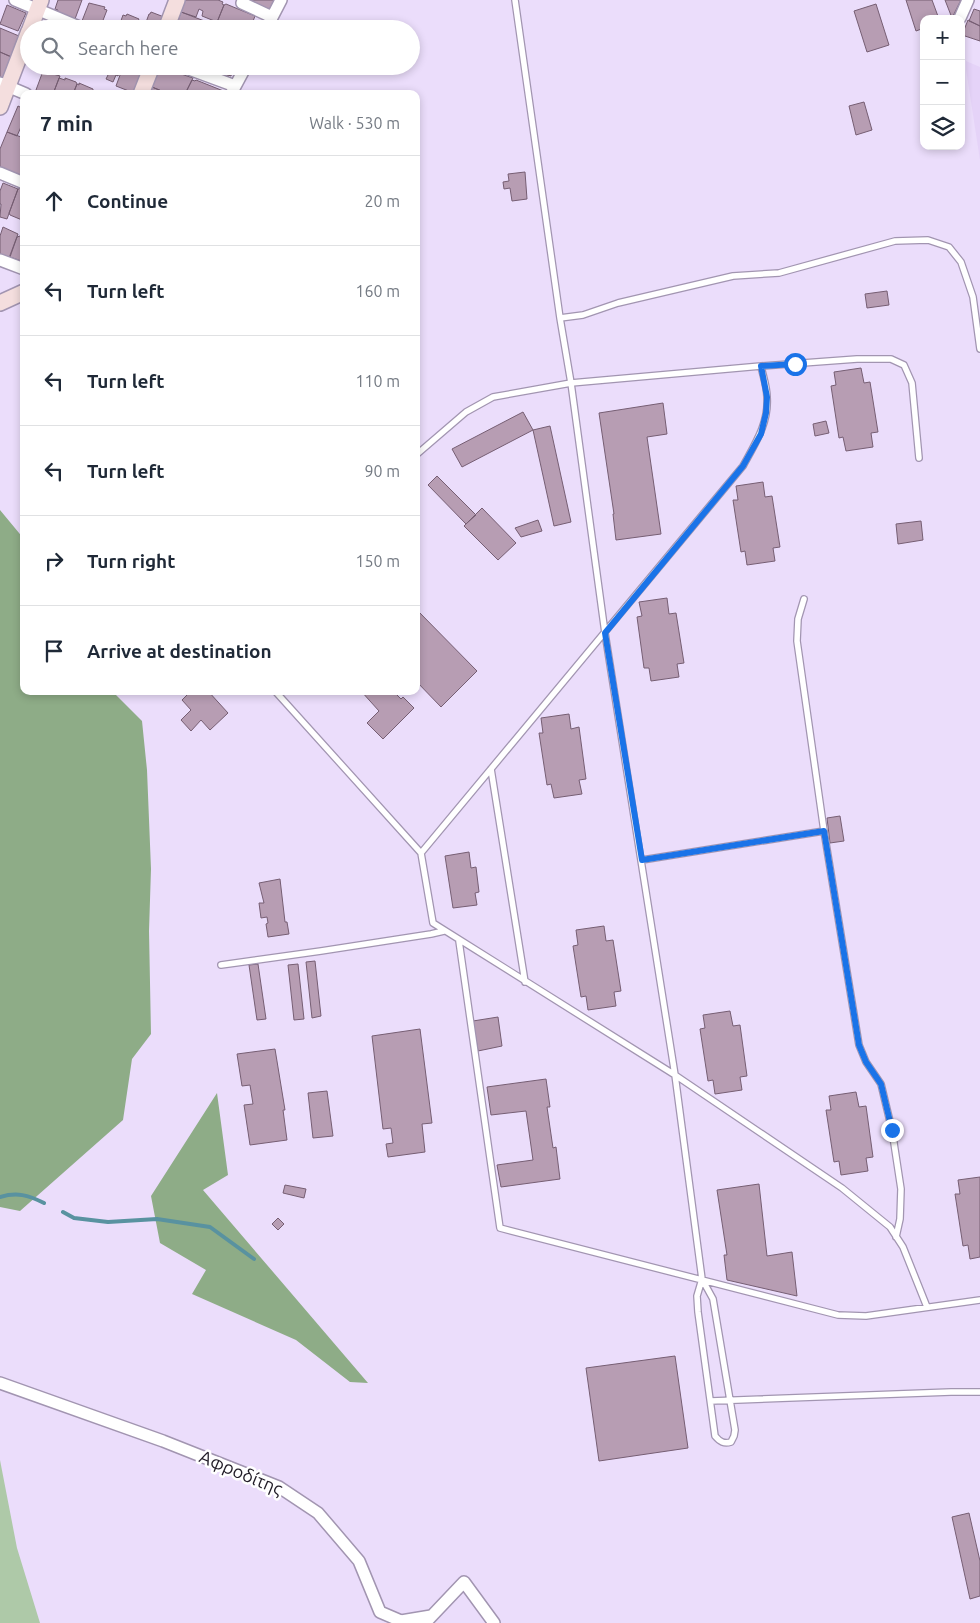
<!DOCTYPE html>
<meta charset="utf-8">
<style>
body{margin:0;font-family:Ubuntu,sans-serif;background:#f6f6f7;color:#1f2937}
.controls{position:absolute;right:15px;top:15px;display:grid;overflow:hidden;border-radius:10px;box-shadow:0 2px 8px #0003}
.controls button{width:45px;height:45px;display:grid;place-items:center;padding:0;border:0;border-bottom:1px solid #e0e1e3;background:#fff;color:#1f2937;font:25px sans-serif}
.stop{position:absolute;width:15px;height:15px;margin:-11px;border:4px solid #1a73e8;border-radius:50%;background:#fff}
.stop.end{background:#1a73e8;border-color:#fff;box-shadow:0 1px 5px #0008}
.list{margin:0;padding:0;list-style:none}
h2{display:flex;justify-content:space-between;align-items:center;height:65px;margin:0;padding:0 20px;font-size:21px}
h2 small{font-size:16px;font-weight:400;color:#747a83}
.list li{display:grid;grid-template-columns:32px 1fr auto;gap:15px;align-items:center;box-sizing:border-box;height:90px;padding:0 20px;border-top:1px solid #e0e1e3}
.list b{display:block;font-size:19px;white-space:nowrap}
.list em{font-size:16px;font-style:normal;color:#747a83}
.icon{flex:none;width:28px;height:28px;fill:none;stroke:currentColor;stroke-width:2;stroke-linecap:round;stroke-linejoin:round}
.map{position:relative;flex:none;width:980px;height:1623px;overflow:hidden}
.search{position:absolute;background:#fff;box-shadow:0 2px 8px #0003;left:20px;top:20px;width:400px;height:55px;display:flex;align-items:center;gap:12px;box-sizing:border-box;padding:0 18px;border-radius:28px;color:#747a83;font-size:19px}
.panel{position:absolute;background:#fff;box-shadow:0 2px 8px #0003;left:20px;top:90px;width:400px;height:605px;border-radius:10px}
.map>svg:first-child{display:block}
</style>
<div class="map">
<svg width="980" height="1623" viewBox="0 0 980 1623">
<rect width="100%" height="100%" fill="#ebddfb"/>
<path fill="#e5d3f8" d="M966,61L980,67V160L966,69Z"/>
<path fill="#aec9a8" d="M0,1460L17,1548L40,1623H0Z"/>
<path fill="#8eac87" d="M0,510L24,539V691H112L142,721L147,770L151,869L149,931L151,1034L132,1059L123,1120L20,1211L0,1207Z
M217,1093L228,1175L203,1190L368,1383L350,1382L296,1340L192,1294L206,1270L160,1243L151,1196Z"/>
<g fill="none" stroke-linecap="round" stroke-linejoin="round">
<path stroke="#5992a0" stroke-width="4" d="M0,1197C17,1192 28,1195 44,1203
M63,1212L74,1218L108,1222L157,1219L210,1227L254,1259"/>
</g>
<path fill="#b79db3" stroke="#765e73" d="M58,0H82L75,19L67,17L57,12L58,10L55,9Z
M185,0H218L223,2L222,4L224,5L217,22L202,16L203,11L199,9L196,17L181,12Z
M246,0H277L271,10Z
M906,0H932L939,19H924V28L916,31Z
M961,0L952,18L945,0Z
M89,3L105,7L104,9L107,10L100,28L84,23L85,22L82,21Z
M226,4L255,16L250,29H232L234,24L227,22L224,28L216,25L224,5Z
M876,4L889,45L867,52L854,11Z
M7,5L26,13L18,31L0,24Z
M974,9L980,11V26L969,21Z
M151,12L164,17L160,29H138L140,23L145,25L149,14H150Z
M181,12L207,22V24L210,25L208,29H175Z
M127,14L139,19L138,21L141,22L138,29H118L123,15L126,16Z
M968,20L980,26V41L962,35Z
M0,28L19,36L13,56L11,57L0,52Z
M0,52L12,57L3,79L0,78Z
M104,66H124L121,74L119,73L118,76L116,75L113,82L106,79L108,75L103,72Z
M158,66L193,78L185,94H169L152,87Z
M207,66H236L234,73L232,72L231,76L228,75V77L212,71L213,68Z
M123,67L142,74L134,93L116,86Z
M43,71L60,76L53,94L37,93L38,91L36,90Z
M59,78L65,80V78L76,82L77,84L73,94H53Z
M192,80L195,81L196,80L226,92L225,94H185Z
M79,83L93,89V94H73L77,84L79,85Z
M152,87L169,94H147Z
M864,102L872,130L856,135L849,106Z
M18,106L24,109V120L17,136L7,132Z
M7,132L24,138V176L0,168V149Z
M525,172L527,199L512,201L510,188L504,189L503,182L509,181L508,174Z
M3,183L18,189L7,219L0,217L1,204H0V191Z
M21,188L24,189V219L22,220L10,215L9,213L18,189Z
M3,227L18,234L9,258L0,255V236Z
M20,236L24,238V262L10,257L17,237Z
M887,291L889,305L867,308L865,294Z
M861,368L864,383L870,382L878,432L871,433L873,447L846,451L843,437L839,438L831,386L836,385L834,372Z
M663,403L667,434L647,437L661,534L616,540L613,514H614L599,413Z
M523,412L533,430L462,467L452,449Z
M826,421L829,433L815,436L813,424Z
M550,426L571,522L554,526L533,430Z
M437,476L476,515L466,524L428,485Z
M763,482L765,497L772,496L780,547L773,548L775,561L747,565L745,551L741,552L733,500H738L736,486Z
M482,508L516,543L498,560L464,526Z
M538,520L542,531L521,537L515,528Z
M921,521L923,540L898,544L896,524Z
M667,598L669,614L676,613L684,663L677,664L679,677L651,681L649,668H644L637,617L642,616L639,602Z
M416,609L477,671L441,707L416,681Z
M191,691H208L228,713L210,730L201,720L191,731L181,720L191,710L182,700Z
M361,691H393L401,699L403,697L414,708L383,739L367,723L379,711Z
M569,714L571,729L579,727L586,779L579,780L582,794L554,798L551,784L547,785L539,733H543L541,718Z
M840,816L844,841L830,843L827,818Z
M469,852L471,868L476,867L479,892L475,893L477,905L453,908L445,856Z
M280,879L285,922H287L289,934L268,937L266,924L268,923L267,917L261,918L259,903H264L259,883Z
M604,926L606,941L613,940L621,991L614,992L616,1006L588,1010L586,996L581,997L573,946L578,945L576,930Z
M315,961L321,1016L312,1018L306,962Z
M258,964L266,1019L257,1020L249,965Z
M298,964L304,1019L294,1020L288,965Z
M730,1011L733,1026L740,1025L747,1076L740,1077L742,1090L715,1094L713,1080L708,1081L700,1029L705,1028L703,1015Z
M498,1017L502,1046L478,1051L473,1021Z
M420,1029L432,1123L422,1124L425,1152L388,1157L386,1144L393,1143L391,1128L383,1129L372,1036Z
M275,1049L285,1110H283L287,1140L250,1145L244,1105L253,1104L250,1085L242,1086L237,1054Z
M546,1079L550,1107H547L553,1148L556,1147L560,1179L501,1187L497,1165L533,1160L526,1111L491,1115L487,1087Z
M327,1091L333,1136L313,1138L308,1093Z
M856,1092L859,1107L866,1106L873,1157L866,1158L868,1171L841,1175L839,1161L834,1162L826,1110H831L829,1096Z
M980,1177V1257L970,1259L968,1245L963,1246L955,1194H960L958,1180Z
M759,1184L767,1256L792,1252L797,1296L727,1280L724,1255H727L717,1190Z
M285,1185L306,1189L304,1198L283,1193Z
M278,1218L284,1224L278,1230L272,1224Z
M675,1356L688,1448L599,1461L586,1368Z
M969,1513L980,1561V1596L970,1599L952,1517Z"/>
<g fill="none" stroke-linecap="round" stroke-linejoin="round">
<g stroke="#a295b1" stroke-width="8">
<path id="lane" d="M515,0L560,318L571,383L605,633L675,1075L702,1279L713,1299L735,1430L734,1436L731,1442C724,1444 720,1442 715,1436L698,1312L697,1296L702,1279
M560,318L583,315L618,303L733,276L779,273L895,241L928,240L949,247L961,262L973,297L980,349
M416,455L466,412L493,397L571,383L761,366L857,359H891L904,365L912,383L919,458
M804,599L798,619L797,641L824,831L859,1045L866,1062L881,1084L892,1130L901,1189L900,1219L896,1237
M275,691L421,853L433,923L675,1075L842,1188L890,1227L903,1247L927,1307
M491,769L525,982
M421,853L743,466C755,444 769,423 767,397C767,387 763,376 761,366
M642,860L824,831
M459,941L500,1228L838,1315L866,1316L980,1300
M221,965L321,951L431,934L444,931
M711,1401L951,1392H980"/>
</g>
<g stroke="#a295b1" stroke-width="14">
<path id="street" d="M15,0L84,29
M242,3L272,17
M960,18L968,0
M266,29L281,0
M181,66L235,86
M0,83L26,94
M231,94L246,66
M0,173L24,183
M0,260L24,269
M0,1383L163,1441L279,1487L318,1513L359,1561L380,1612L401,1621L431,1616
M426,1622L464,1582L494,1623"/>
</g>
<g stroke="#a295b1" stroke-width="18">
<path id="secondary" d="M30,29L41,0
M166,29L177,0
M141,94L152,66
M0,107L29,31
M0,303L24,292"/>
</g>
<use href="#lane" stroke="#fff" stroke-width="5.5"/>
<use href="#street" stroke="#fff" stroke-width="11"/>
<use href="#secondary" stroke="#f4dede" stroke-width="15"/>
</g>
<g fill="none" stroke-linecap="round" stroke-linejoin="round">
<path stroke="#1a73e8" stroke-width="6" d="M795,364L761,366L767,397L766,413L761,434L743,466L605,633L642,860L824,831L859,1045L866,1062L881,1084L892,1130"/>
</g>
<g text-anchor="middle" stroke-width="5" stroke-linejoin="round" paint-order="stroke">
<g font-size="18" fill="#201b26" stroke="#fff">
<text transform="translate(241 1473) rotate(23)" y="6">Αφροδίτης</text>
</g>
</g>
</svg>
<div class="controls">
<button>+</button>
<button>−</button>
<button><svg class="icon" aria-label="layers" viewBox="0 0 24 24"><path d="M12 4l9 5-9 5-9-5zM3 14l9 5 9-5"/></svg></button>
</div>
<div class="stop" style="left:795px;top:364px"></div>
<div class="stop end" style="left:892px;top:1130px"></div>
<div class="search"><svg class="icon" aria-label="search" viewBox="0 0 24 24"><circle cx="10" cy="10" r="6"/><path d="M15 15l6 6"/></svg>Search here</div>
<section class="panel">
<h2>7 min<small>Walk · 530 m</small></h2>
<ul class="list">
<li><svg class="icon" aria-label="ahead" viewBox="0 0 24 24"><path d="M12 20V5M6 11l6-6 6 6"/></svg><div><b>Continue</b></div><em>20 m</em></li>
<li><svg class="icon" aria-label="left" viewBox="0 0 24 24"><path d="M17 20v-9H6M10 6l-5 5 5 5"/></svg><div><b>Turn left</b></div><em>160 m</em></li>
<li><svg class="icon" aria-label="left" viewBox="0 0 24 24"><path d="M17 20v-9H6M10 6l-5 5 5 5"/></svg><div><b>Turn left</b></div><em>110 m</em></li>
<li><svg class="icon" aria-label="left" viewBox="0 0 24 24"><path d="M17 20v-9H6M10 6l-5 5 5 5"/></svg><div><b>Turn left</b></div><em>90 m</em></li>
<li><svg class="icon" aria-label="right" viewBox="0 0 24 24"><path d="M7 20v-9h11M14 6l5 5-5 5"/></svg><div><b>Turn right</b></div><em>150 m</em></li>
<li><svg class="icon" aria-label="arrive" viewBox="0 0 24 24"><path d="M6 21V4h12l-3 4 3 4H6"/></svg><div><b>Arrive at destination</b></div></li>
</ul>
</section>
</div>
